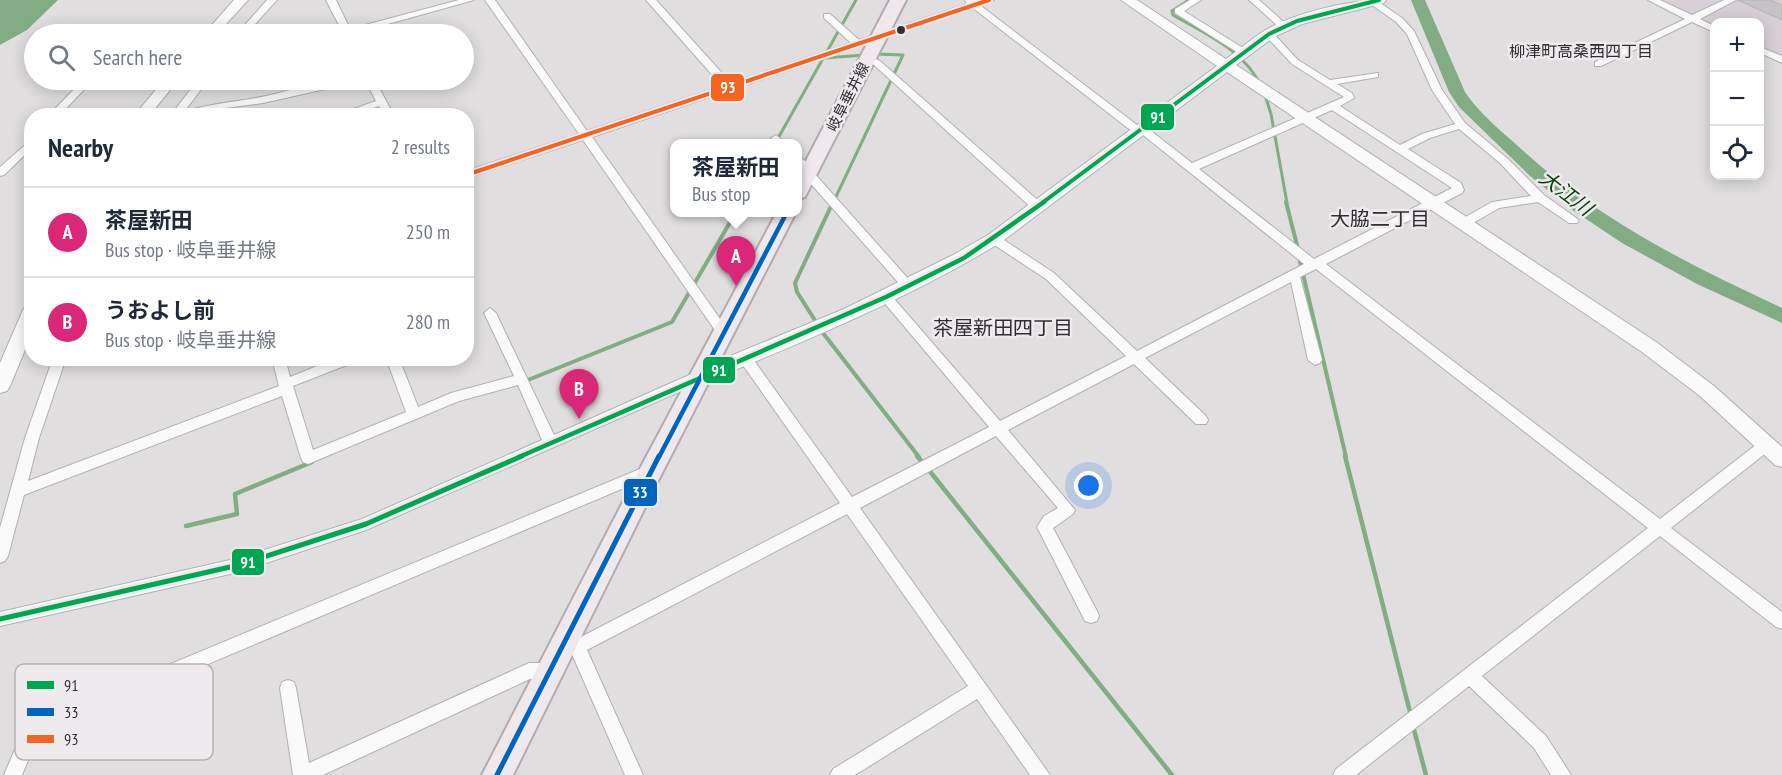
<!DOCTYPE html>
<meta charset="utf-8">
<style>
body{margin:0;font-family:"PT Sans Narrow","Noto Sans JP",sans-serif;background:#f6f6f7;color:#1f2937}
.controls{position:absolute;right:18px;top:18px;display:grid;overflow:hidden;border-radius:12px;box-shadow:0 3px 15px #0003}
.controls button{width:54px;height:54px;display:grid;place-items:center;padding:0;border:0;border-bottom:2px solid #e0e1e3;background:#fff;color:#1f2937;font:30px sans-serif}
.you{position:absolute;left:1089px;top:486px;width:21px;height:21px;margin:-15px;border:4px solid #fff;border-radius:50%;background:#1a73e8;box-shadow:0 0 0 9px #1a73e833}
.badge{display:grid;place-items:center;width:39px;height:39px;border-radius:50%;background:#db2777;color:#fff;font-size:20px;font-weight:700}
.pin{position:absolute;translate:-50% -50px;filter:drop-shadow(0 2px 3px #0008)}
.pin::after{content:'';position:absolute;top:32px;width:21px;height:18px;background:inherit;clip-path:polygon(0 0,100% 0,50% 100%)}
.popup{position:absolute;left:670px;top:139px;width:132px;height:78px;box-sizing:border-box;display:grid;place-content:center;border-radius:12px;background:#fff;filter:drop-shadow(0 2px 4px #0005);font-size:20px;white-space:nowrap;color:#747a83}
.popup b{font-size:22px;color:#1f2937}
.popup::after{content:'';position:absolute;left:50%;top:100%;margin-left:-12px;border:12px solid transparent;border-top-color:#fff}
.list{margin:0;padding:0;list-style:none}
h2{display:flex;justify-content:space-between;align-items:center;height:78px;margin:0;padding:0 24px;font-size:26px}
h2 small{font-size:20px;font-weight:400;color:#747a83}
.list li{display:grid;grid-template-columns:39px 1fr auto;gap:18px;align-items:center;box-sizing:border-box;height:90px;padding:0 24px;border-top:2px solid #e0e1e3}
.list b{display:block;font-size:22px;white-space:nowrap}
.list p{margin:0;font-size:20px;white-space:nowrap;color:#747a83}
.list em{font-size:20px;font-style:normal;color:#747a83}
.icon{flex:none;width:33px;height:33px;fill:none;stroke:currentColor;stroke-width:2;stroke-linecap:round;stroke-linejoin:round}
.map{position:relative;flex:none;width:1782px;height:775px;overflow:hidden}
.search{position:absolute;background:#fff;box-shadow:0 3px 15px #0003;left:24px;top:24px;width:450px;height:66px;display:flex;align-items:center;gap:15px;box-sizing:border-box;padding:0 21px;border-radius:33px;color:#747a83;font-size:22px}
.panel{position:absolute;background:#fff;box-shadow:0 3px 15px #0003;left:24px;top:108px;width:450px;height:258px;border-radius:24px}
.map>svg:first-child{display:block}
</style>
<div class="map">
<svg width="1782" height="775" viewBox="0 0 1782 775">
<rect width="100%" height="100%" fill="#e1dee0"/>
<path fill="#d8d0d6" d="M1665,0H1782V58L1760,48V22H1714V27L1661,2Z"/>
<path fill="#82ac84" d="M0,0H58L27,30L0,45Z"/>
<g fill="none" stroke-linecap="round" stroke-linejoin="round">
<path stroke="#82ac84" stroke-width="3" d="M1189,0L1172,11L1173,15C1206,34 1244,50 1261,86
M824,58L865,55
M1265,95L1271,114L1287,203
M777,140L856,0
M833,203L903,55L876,54"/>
<path stroke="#82ac84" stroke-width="4" d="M833,202L795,283L797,292L823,333L919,457
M1286,202L1298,249
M1299,257L1346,457
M523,382L672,322L736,212"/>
<path stroke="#82ac84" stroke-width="4.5" d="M917,456L923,463
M1345,456L1411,716
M928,469L1172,775
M186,526L237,514L235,494L312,462
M1413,726L1426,775"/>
<path fill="#82ac84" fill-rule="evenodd" d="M1411,0H1425L1465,92C1479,113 1500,130 1519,147C1598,220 1686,263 1782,308V323L1697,284L1622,243L1574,211L1530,176L1459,107L1449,92Z"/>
</g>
<path fill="#c6c4c6" stroke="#bcbabb" stroke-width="1.5" d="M1738,0H1770L1782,5V20Z"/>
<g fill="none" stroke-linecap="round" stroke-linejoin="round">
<g stroke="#b2b0b2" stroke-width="2">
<path id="street" d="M267,0H277L246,34H237Z
M326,0H336L350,29L459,0H474L352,34H338L342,31Z
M485,0H495L587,131L722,86L646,0H656L731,83L851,43L824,18V14H830L859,40L967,4L965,0H994L981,6L1137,125L1151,131L1192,163L1344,97L1292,64L1264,34L1269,31L1272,32L1298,60L1330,80L1378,73V77L1337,84L1352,93L1354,98L1340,106L1400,145L1422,134L1455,124L1432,90L1407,34L1396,22L1368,2L1376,0L1402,18L1414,31L1442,90L1465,123L1508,159L1544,195L1579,220L1577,223H1569L1538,202L1499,208L1468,226H1460L1458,223L1460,220L1492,202L1531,196L1500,163L1459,129L1430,138L1408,149L1461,183L1464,190L1462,193L1326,264L1660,519L1761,441H1771L1773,445L1771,449L1671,528L1782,612V629L1776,627L1660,536L1482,676L1546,736L1571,775H1551L1534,748L1469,686L1356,775H1333L1336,769L1648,528L1316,269L1300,277L1322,360L1320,363L1315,365L1308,360L1291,282L1145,358L1206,416L1208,420L1206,424H1196L1134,364L1008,430L1075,510L1073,514L1053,528L1097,611L1099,616L1097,621L1091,623L1085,621L1037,527L1044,516L1058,508L996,436L860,508L1050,775H1030L977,699L855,775H830L833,769L968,686L847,514L587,650L643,775H625L571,652L560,647L558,642L560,637L566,634L577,639L840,503L740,361L738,358L740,355H750L852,497L989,427L882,300L880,297L882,294H890L1000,421L1126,356L1046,279L990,242L988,239L990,236H998L1054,273L1137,351L1304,264L1143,135L1129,129L973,8L592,137L730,333L724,338L719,336L583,140L466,178V171L579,134ZM1332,110L1452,188L1314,259L1199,169Z
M1190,0H1201L1184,11L1246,50V54H1240L1175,13V9Z
M1249,0H1259L1286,24V28H1280Z
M1648,0H1660L1692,15L1724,0H1736L1700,19L1714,26V32L1692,22L1601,66H1595V62L1685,19Z
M1760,47L1782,56V63L1760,53Z
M867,55L880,61L1042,204V210H1034L874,65L864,60V56Z
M83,80H93L59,116H48Z
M198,80H208L184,112C211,103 238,102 266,96C295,90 328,77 357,80L352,83L263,103L210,110L193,116H170Z
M365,80H375L394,116H384L379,106L351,116H334L376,101Z
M776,135L787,144H775L771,138Z
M32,139V148L4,175L0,176V167Z
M798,157C804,158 813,168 814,173L912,283L914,286L912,289H904L804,176L798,166Z
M490,308L496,313L554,435L696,372L701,371L708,376L706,380L366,530L239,572L0,626V612L239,558L362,519L542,440L518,385L459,401L308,464L303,462L301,458L282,396L24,495L8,556L5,561L0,563V528L25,438L53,358H66L39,438L28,481L279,386L272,358H285L290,377L337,358H358L357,361L293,386L313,450L406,412L386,358H399L418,407L451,393L514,376L484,313Z
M652,464L657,466L659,470L657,474L38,736L22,775H4L26,724Z
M529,663H550L556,665L558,671L556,677L550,679H530L323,775H293L280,688L282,682L288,680L294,682L296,688L309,763Z"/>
</g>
<g stroke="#b2b0b2" stroke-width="2">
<path id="secondary" d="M234,0H248L217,34H204Z
M1121,0H1137L1226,59C1239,50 1251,39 1264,31C1296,12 1349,0 1386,0L1384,3L1302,24L1274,37L1236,65L1656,342L1714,386L1782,447V467L1775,465L1700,396L1642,352L1227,72L1000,243C907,299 808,340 708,381L701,383L694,381L691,376L694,371L844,309L953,255L988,235L1217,66Z
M164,80H178L149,116H134Z
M32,304V333L10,386L7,391L0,393V363L23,310L26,305Z"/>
</g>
<g stroke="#b5aab2" stroke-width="4">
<path id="primary" d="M890,0H906L807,193L805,197L798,199V176Z
M777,212H796L662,473L513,775H482L643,463Z"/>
</g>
<use href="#street" fill="#fafafa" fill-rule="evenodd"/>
<use href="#secondary" fill="#fafafa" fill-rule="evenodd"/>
<use href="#primary" fill="#efe9ee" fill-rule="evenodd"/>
<g stroke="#efeaee" stroke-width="8">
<path id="bus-1-far2" d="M1042,203L1269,34L1297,21L1379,0"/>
</g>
<g stroke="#efeaee" stroke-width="9">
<path id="bus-1-far1" d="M519,457L886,297L964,258L1044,202"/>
</g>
<g stroke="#efeaee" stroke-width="10">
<path id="bus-1" d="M0,619L239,565L366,524L522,456"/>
</g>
<g stroke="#efeaee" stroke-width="9">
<path id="bus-2-far1" d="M659,457L787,212"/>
</g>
<g stroke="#efeaee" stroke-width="10">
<path id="bus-2" d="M497,775L659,456"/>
</g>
<g stroke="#efeaee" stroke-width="8">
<path id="bus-3" d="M466,175L989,0"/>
</g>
<use href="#bus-1-far2" stroke="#00a651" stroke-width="4"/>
<use href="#bus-1-far1" stroke="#00a651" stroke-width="4.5"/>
<use href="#bus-1" stroke="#00a651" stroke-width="5"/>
<use href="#bus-2-far1" stroke="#0065bd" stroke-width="4.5"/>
<use href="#bus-2" stroke="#0065bd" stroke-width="5"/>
<use href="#bus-3" stroke="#f26522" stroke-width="4"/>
</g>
<circle fill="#302e30" stroke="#efeaee" stroke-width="2" cx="901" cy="30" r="5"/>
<g text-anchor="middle" stroke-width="5" stroke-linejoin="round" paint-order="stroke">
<g font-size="15" fill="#302e30" stroke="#efeaee">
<text transform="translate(848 97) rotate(-63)" y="5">岐阜垂井線</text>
</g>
<g font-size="16" fill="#302e30" stroke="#efeaee">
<text x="1581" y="57">柳津町高桑西四丁目</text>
</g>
<g font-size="20" font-style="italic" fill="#00460c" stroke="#efeaee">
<text transform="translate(1566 193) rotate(37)" y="7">大江川</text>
</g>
<g font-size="20" fill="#302e30" stroke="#efeaee">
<text x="1380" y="226">大脇二丁目</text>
<text x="1003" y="335">茶屋新田四丁目</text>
</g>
</g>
<rect x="15" y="664" width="198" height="96" rx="9" fill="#efeaee" stroke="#b6b2b5" stroke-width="1.5"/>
<rect x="27" y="681" width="27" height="8" fill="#00a651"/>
<rect x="27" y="708" width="27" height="8" fill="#0065bd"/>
<rect x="27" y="735" width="27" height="8" fill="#f26522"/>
<g font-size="16" fill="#302e30">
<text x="64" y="691">91</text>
<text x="64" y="718">33</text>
<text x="64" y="745">93</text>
</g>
<g stroke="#efeaee" stroke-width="2">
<rect x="710" y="73" width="35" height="29" rx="6" fill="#f26522"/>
<rect x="1140" y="103" width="35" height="28" rx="6" fill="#00a651"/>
<rect x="702" y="356" width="34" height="28" rx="6" fill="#00a651"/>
<rect x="623" y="478" width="35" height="29" rx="6" fill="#0065bd"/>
<rect x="231" y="548" width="34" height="28" rx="6" fill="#00a651"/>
</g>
<g font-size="16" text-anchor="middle" font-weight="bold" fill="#fff">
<text x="728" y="93">93</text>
<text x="1158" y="123">91</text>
<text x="719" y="376">91</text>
<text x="640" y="498">33</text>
<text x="248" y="568">91</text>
</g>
</svg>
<div class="controls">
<button>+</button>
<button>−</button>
<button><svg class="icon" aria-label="locate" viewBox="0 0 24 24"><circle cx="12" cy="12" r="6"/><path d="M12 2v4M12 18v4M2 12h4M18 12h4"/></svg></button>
</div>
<div class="you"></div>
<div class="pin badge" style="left:736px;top:286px">A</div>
<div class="popup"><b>茶屋新田</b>Bus stop</div>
<div class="pin badge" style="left:579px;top:419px">B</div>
<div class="search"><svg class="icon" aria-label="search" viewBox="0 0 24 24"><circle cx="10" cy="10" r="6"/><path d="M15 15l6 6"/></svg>Search here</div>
<section class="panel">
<h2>Nearby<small>2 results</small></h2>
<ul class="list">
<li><span class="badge">A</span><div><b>茶屋新田</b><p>Bus stop · 岐阜垂井線</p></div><em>250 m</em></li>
<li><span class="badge">B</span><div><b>うおよし前</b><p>Bus stop · 岐阜垂井線</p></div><em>280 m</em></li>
</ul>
</section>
</div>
